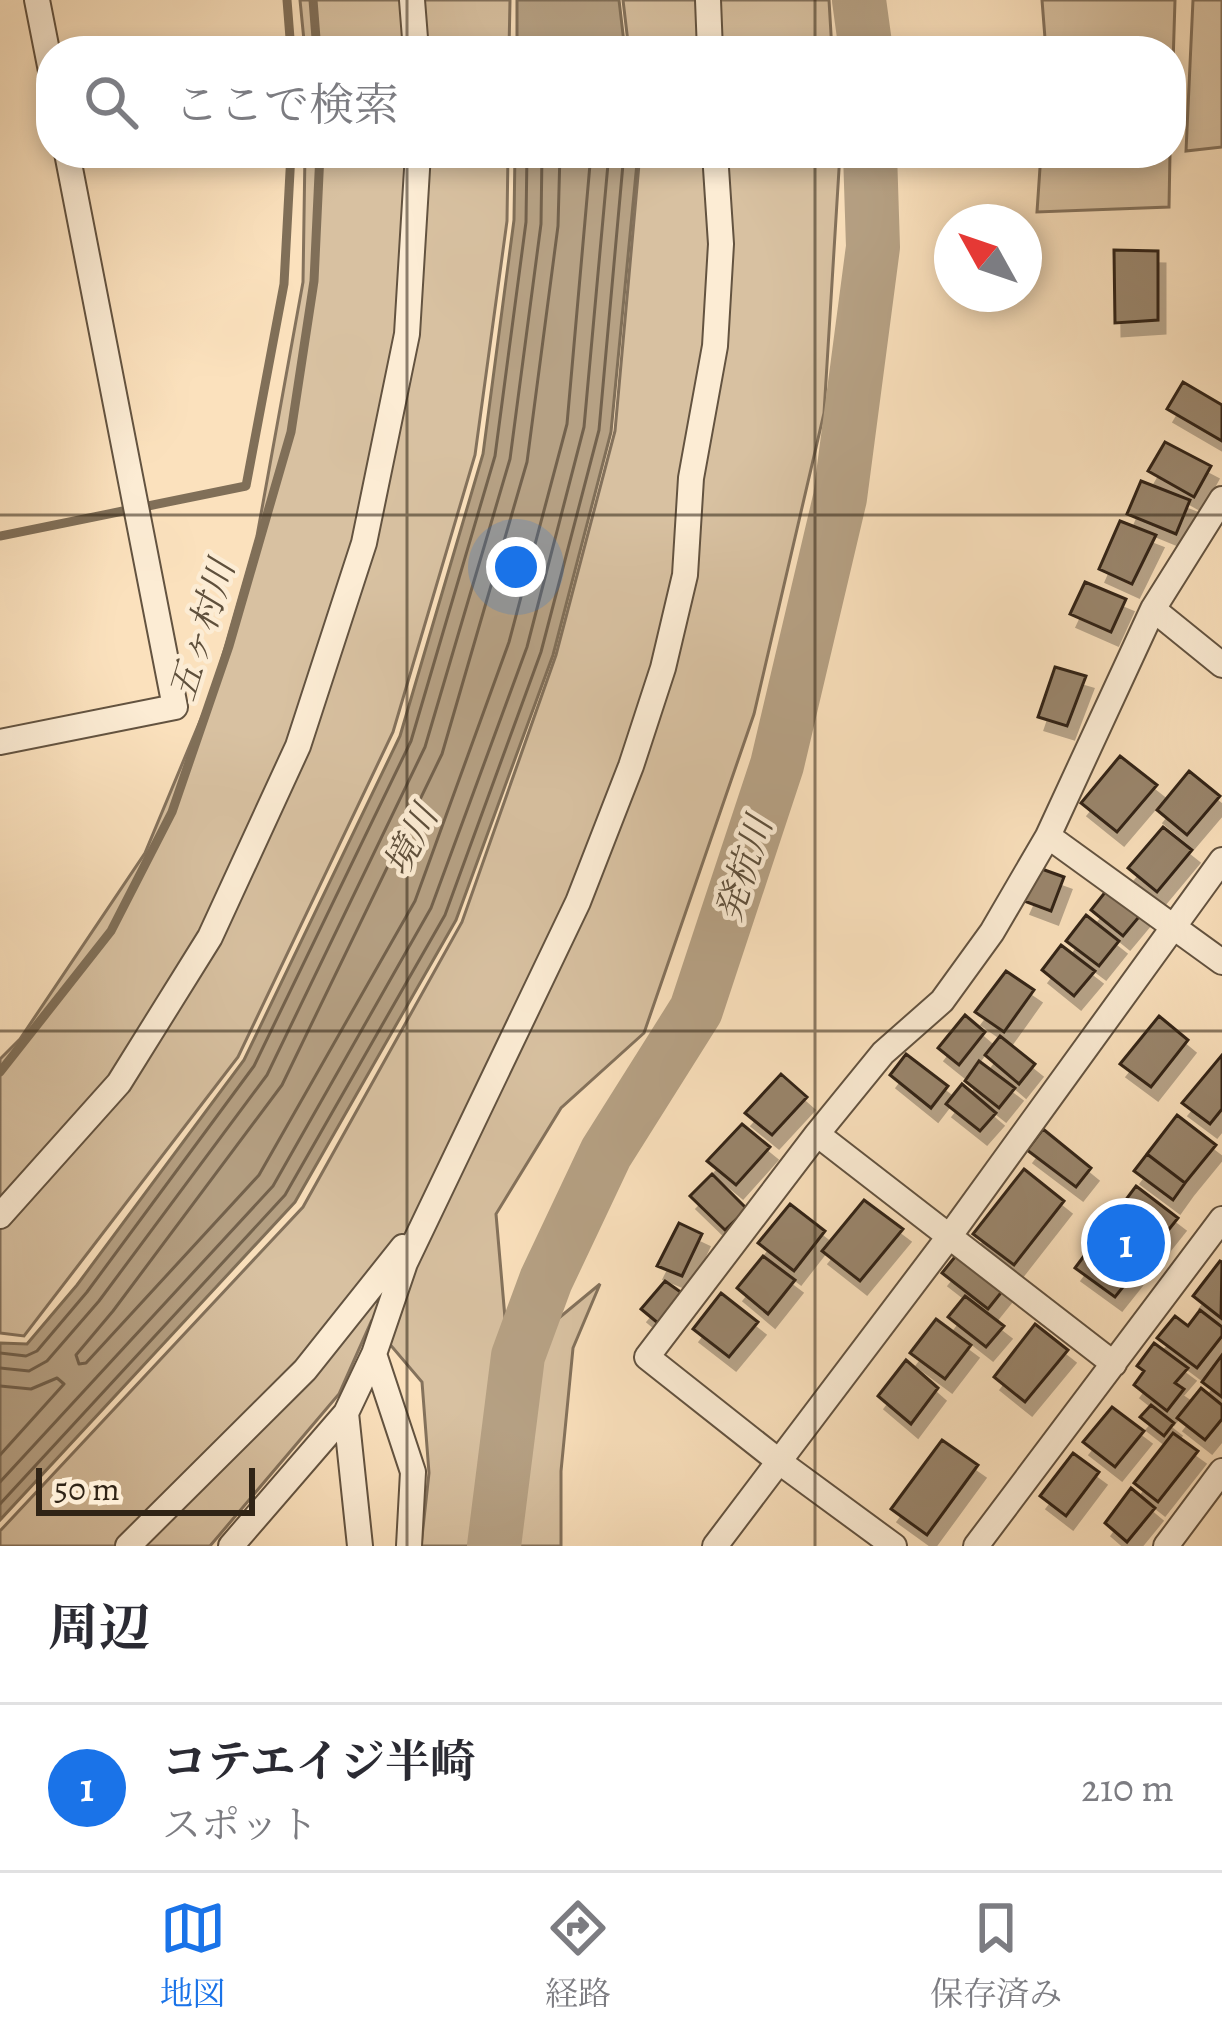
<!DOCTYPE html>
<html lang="ja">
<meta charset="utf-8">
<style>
body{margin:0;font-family:Alegreya,"Noto Serif JP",serif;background:#f2f2f3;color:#2b2b33}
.compass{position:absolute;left:934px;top:204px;width:108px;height:108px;border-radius:50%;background:#fff;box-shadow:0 6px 18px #0003;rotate:310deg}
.scale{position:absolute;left:36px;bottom:30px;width:219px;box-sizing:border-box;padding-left:12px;border:6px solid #302416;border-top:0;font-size:33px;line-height:42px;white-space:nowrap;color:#302416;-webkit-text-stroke:9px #fcecd4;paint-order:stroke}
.you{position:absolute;left:516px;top:567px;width:42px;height:42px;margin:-30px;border:9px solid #fff;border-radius:50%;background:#1a73e8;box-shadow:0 0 0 18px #1a73e833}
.badge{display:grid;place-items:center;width:78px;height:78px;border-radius:50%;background:#1a73e8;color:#fff;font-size:39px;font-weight:700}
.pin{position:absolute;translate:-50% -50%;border:6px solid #fff;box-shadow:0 3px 12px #0006}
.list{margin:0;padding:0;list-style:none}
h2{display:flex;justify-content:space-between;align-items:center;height:156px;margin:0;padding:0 48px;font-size:51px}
h2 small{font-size:39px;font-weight:400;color:#7c7c81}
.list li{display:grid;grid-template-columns:78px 1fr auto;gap:36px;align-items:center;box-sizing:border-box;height:168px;padding:0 48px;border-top:3px solid #e1e1e2}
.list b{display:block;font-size:45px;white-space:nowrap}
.list p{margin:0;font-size:39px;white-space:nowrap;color:#7c7c81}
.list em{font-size:39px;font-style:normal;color:#7c7c81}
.icon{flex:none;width:66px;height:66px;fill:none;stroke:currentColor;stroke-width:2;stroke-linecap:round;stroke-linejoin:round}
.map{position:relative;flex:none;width:1222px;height:1546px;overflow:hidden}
.search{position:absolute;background:#fff;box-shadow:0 6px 18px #0003;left:36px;right:36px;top:36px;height:132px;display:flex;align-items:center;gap:30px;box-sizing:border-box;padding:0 42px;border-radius:48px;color:#7c7c81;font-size:45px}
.sheet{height:324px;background:#fff}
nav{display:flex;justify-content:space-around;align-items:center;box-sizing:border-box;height:168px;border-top:3px solid #e1e1e2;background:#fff;font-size:33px;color:#7c7c81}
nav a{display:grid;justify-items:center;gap:6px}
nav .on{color:#1a73e8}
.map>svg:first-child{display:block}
</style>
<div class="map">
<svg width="1222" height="1546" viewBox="0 0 1222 1546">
<defs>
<filter id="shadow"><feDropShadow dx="7" dy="13" stdDeviation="0" flood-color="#0004"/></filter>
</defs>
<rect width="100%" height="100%" fill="#fbe1bd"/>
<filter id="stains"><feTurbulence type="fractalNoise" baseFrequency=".00167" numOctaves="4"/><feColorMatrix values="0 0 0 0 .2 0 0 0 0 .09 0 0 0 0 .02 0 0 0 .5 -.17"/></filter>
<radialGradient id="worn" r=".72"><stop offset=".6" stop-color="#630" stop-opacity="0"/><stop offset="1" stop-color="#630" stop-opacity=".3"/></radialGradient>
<path fill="#d8c1a1" stroke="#84725c" stroke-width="3" d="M300,0H510L509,51H305Z
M623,0H829L832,51H629Z
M1042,0H1175L1171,129V51H1046Z
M1193,0H1222V147L1186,151Z
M305,153H508L507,221L475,455L393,732L238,1057L24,1336L0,1333V1059L20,1039L145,853L213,690L257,536L303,282Z
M640,153H840L824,413L754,714L644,1033L561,1108L496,1214L505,1318L477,1511L476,1546H421L429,1473L422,1382L371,1322L339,1394L210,1546H0V1531L303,1207L462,922L556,655L615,431Z
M1041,153H1170L1169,207L1037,212Z
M600,1284L573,1348L561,1471V1546H515L518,1470L537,1336Z"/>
<path fill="#b6a184" stroke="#806f58" stroke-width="3" d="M517,0H619L625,51H517Z
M515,153H636L637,163L611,432L553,655L456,920L295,1202L0,1520V1343L27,1344L77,1285L244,1060L400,736L483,454L514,220Z"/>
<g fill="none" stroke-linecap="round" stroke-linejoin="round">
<path stroke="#73624d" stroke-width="3" d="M560,153L558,226L527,462L442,754L282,1085L113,1311L76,1355L79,1364L86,1363L259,1175L415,901L509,642L567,424L591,153
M0,1353L26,1356L37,1351L87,1292L254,1066L411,741L495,456L526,222L527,153
M0,1368L29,1371L47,1361L99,1301L267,1075L425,747L510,459L541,224L542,153
M0,1386L31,1389L57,1378L64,1384L0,1455
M0,1482L273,1186L431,908L527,647L584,427L609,153
M0,1504L285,1195L445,915L541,652L599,430L624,153"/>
<path stroke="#806f58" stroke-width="9" d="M287,0L291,51
M313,0L317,51
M148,506L246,486L284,284L291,153
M0,536L123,511
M0,1072L111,931L172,812L229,646L291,432L314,281L320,153"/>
<path stroke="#b6a184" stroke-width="54" d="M859,0L866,51
M494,1546L518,1356L546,1280L606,1153L696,1010L777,765L840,498L873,247L870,153"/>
</g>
<path fill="#9a866d" stroke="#302416" stroke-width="3" filter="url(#shadow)" d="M1114,250L1158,251V320L1115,323Z
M1183,382L1222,405V441L1167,409Z
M1165,442L1211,466L1194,497L1148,471Z
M1141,481L1190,500L1176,534L1127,514Z
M1120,521L1156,535L1132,584L1099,569Z
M1085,582L1126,599L1111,632L1070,614Z
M1055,667L1086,676L1067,726L1038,717Z
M1120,756L1157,785L1117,832L1081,803Z
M1189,771L1220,796L1187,835L1157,810Z
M1163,827L1192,850L1157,892L1128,868Z
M1039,868L1064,877L1051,911L1024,901Z
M1110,886L1143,912L1123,936L1091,910Z
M1086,915L1119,941L1099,966L1066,941Z
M1061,945L1095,971L1074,996L1042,970Z
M1006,971L1034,990L1004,1032L975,1012Z
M965,1015L985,1032L959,1065L938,1048Z
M1159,1016L1188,1040L1151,1087L1120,1064Z
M1000,1036L1035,1064L1019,1084L985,1055Z
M906,1054L948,1086L931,1108L890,1075Z
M1222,1055V1109L1210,1124L1182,1103Z
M979,1061L1015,1088L999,1108L965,1081Z
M781,1074L807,1097L772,1135L745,1113Z
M962,1084L996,1113L980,1131L946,1104Z
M1177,1115L1216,1145L1185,1183L1147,1154Z
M742,1124L770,1147L736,1185L707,1161Z
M1043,1129L1091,1168L1076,1187L1027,1150Z
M1147,1154L1185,1183L1173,1200L1134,1171Z
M1024,1169L1064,1201L1014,1265L973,1234Z
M712,1174L747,1209L725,1230L690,1196Z
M1136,1186L1178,1218L1115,1297L1075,1268Z
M864,1200L903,1229L860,1281L822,1251Z
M790,1204L825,1231L794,1271L758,1243Z
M679,1223L702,1234L682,1276L657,1266Z
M958,1253L1004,1289L988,1309L942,1273Z
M763,1256L795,1280L768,1314L737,1288Z
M1220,1261L1222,1262L1221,1318L1193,1296Z
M665,1281L682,1293L658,1323L641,1309Z
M721,1293L758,1322L729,1357L693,1329Z
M965,1296L1004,1326L986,1347L948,1317Z
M1200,1310L1222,1327V1336L1197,1368L1157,1338L1175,1316L1188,1326Z
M936,1319L971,1345L945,1379L910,1353Z
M1035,1324L1068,1350L1025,1402L994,1377Z
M1154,1343L1188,1368L1175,1383L1184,1389L1167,1411L1134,1385L1144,1371L1137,1366Z
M1222,1355V1397L1202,1382Z
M906,1360L938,1388L911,1424L878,1396Z
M1201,1388L1222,1405V1419L1205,1440L1177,1418Z
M1151,1405L1174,1423L1164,1436L1140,1417Z
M1112,1407L1144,1431L1115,1467L1083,1442Z
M1173,1433L1198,1451L1158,1502L1134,1483Z
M942,1440L978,1465L927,1535L891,1509Z
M1073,1453L1099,1472L1066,1516L1040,1496Z
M1131,1488L1155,1508L1127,1542L1105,1523Z"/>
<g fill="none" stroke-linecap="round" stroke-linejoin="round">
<g stroke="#635340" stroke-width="28">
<path id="minor" d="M37,0L51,71
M412,0L416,51
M708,0L710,51
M1222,499L1153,609L1222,665
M1153,609L1048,836L1222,962
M0,742L175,707L67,153
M1048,836L992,932L942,1001L883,1053L817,1134L1114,1364
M817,1134L647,1357L781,1463L894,1546
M0,1216L119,1083L210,937L298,746L364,543L407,334L418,153
M346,1413L374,1354
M128,1546L305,1370L403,1247
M231,1546L346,1413L360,1546
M409,1546L413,1472L374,1354L405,1263L578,902L631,766L663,668L685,575L691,478L715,346L721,244L715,153
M715,1546L951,1234L1222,860
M976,1546L1222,1219
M1166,1546L1222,1471"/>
</g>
<use href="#minor" stroke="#fcecd4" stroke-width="24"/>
</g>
<path fill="none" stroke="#302416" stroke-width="3" stroke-opacity="0.55" d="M407,0V51M815,0V51M407,153V1546M815,153V1546M0,515H1222M0,1031H1222"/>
<g text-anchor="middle" stroke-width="9" stroke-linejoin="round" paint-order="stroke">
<g font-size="36" font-style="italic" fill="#5f503c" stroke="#fcecd4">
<text transform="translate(201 630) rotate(-73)" y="13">五ヶ村川</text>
<text transform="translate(410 840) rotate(-62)" y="13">境川</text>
<text transform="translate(743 869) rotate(-72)" y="13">発杭川</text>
</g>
</g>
<rect width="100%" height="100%" filter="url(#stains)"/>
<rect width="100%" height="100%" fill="url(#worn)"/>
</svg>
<svg class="compass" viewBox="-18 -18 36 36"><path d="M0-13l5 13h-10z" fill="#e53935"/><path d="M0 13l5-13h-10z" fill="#7c7c81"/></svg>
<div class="scale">50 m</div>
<div class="you"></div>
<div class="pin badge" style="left:1126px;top:1243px">1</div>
<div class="search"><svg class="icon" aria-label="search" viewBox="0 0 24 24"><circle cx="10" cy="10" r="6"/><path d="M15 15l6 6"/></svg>ここで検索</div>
</div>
<section class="sheet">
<h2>周辺<small></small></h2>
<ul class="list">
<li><span class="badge">1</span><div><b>コテエイジ半崎</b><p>スポット</p></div><em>210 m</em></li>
</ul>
</section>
<nav>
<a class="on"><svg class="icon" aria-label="map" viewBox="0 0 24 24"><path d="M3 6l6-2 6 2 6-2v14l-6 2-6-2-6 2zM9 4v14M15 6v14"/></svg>地図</a>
<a><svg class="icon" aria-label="directions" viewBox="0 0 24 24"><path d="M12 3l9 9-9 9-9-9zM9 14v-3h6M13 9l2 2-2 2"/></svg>経路</a>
<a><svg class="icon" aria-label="saved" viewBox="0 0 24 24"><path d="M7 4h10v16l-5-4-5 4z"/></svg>保存済み</a>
</nav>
